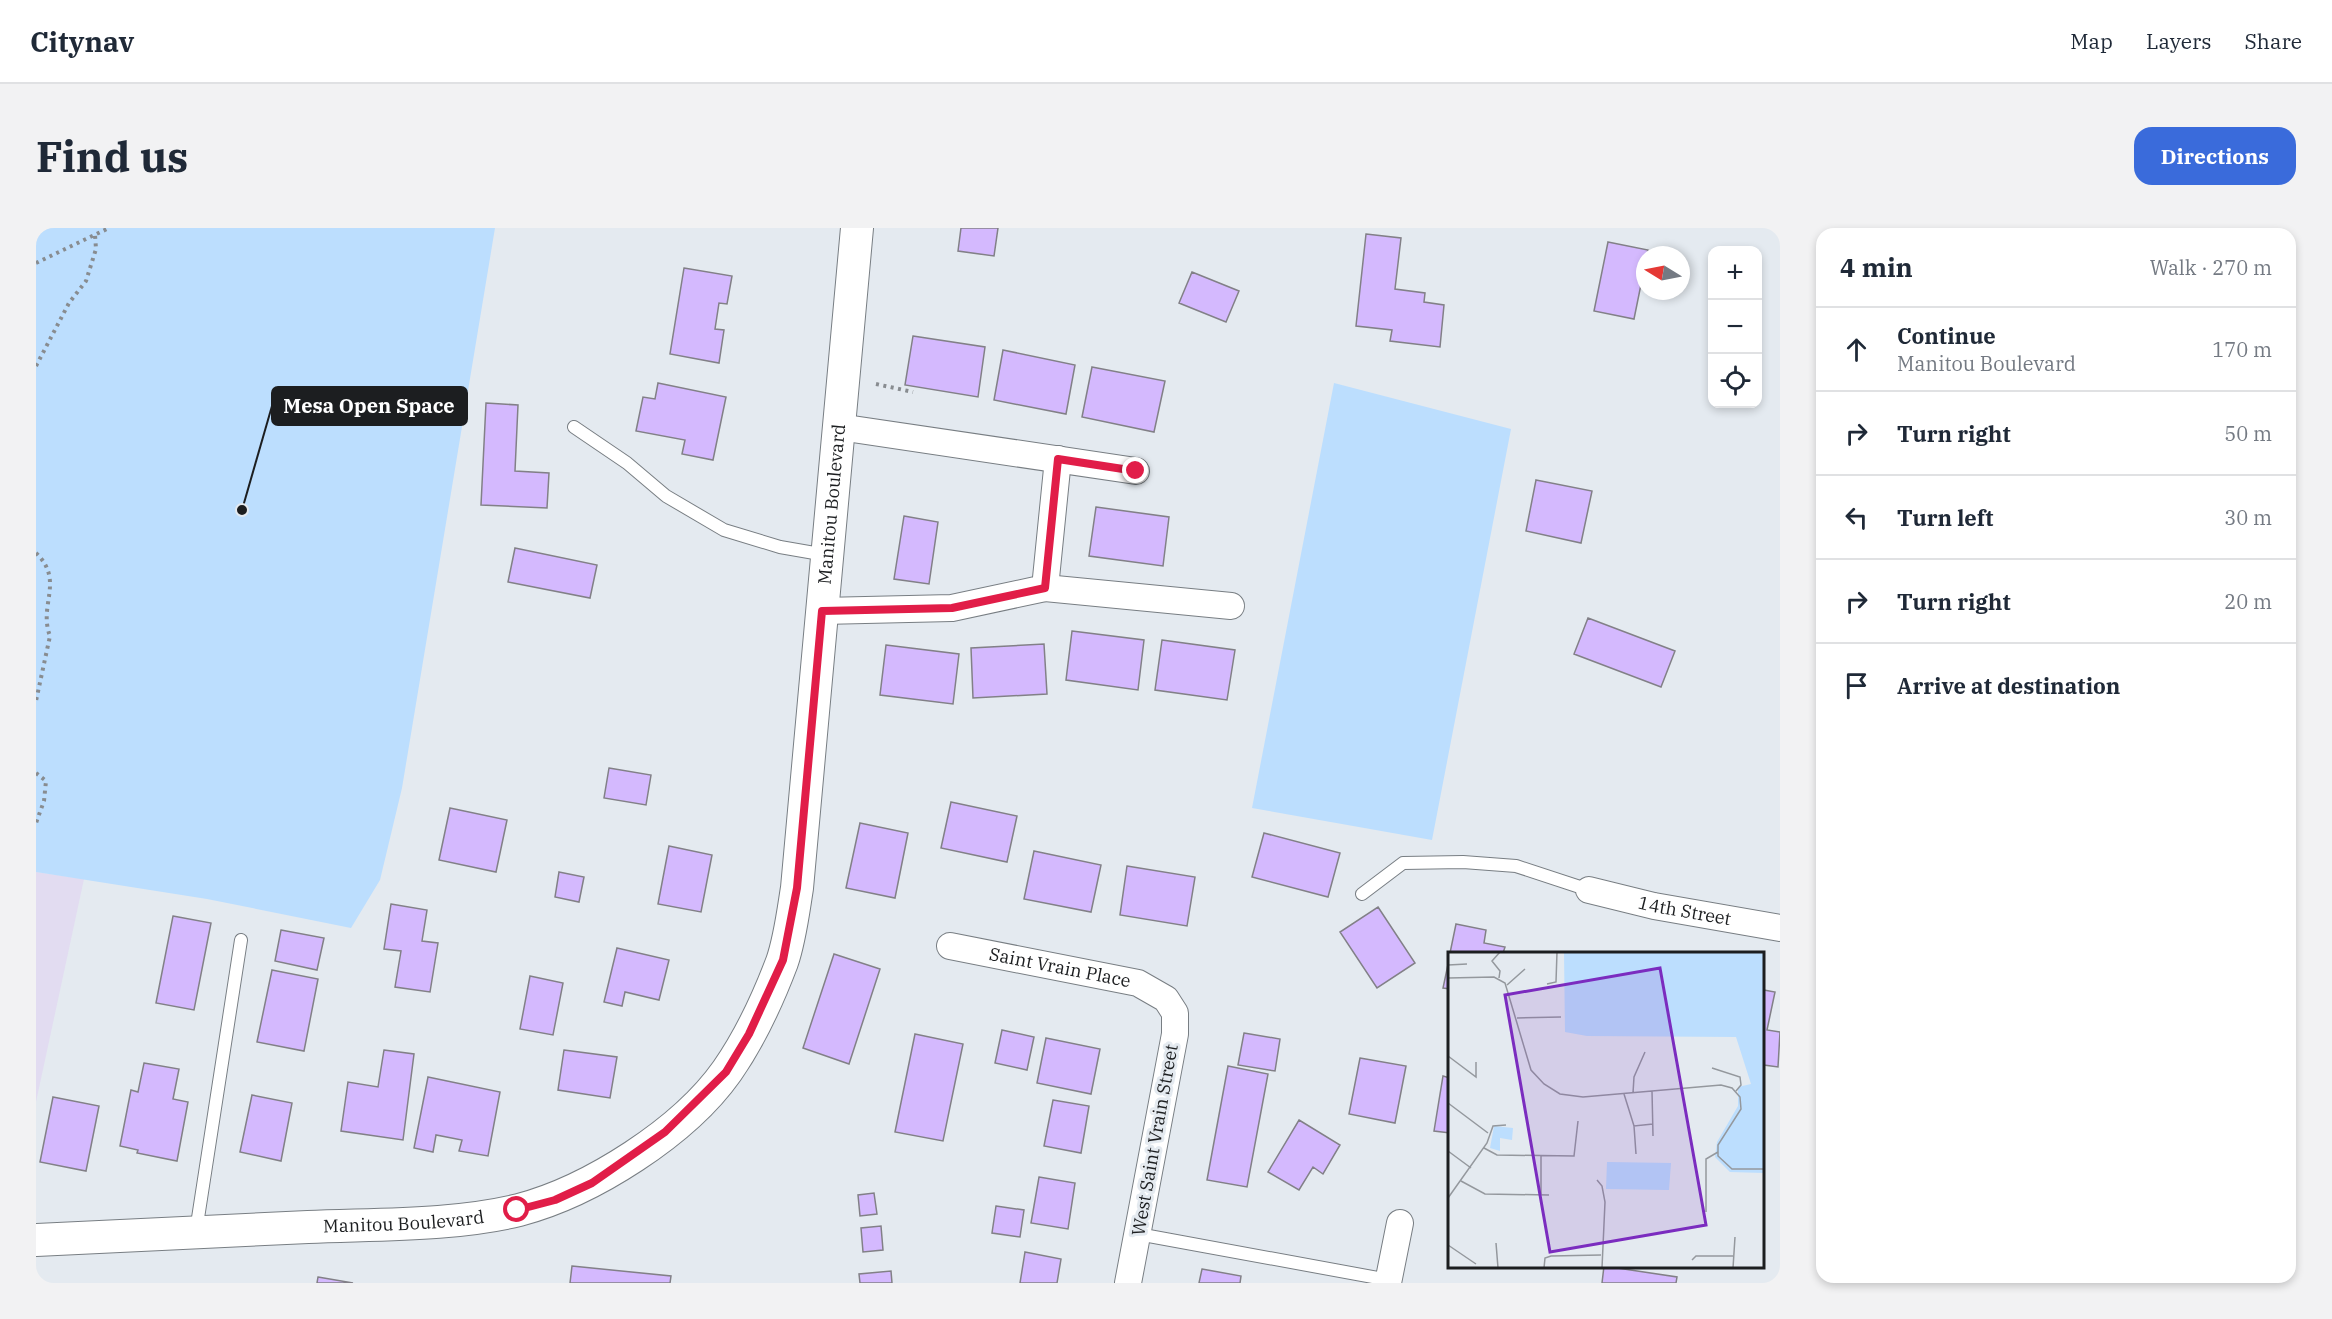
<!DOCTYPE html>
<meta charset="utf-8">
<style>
body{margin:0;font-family:"IBM Plex Serif",serif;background:#f2f2f3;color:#1f2937}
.controls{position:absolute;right:18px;top:18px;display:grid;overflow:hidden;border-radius:12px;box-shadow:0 3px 9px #0003}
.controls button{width:54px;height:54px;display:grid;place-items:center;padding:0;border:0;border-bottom:2px solid #e0e1e3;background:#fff;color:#1f2937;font:30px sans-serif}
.compass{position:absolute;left:1600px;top:18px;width:54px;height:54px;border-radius:50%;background:#fff;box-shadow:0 3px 9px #0003;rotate:280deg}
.stop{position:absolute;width:18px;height:18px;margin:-14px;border:4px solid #e11d48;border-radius:50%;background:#fff}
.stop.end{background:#e11d48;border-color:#fff;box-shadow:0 2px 6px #0008}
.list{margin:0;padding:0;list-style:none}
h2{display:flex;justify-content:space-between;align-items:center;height:78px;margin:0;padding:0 24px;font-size:26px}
h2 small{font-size:20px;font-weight:400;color:#747a83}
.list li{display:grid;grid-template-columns:39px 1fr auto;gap:18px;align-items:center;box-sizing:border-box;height:84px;padding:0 24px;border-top:2px solid #e0e1e3}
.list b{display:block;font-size:22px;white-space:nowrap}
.list p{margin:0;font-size:20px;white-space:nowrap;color:#747a83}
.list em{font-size:20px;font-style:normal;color:#747a83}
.icon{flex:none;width:33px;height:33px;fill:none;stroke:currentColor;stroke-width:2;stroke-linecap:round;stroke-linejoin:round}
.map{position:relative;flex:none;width:1744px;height:1055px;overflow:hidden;border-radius:18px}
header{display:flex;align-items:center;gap:36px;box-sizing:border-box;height:84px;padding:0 30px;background:#fff;border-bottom:2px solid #e0e1e3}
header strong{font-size:28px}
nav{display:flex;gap:33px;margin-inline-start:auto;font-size:21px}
.intro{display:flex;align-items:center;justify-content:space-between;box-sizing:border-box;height:144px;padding:0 36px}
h1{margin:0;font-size:42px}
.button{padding:15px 27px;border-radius:18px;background:#3a6bdb;color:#fff;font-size:21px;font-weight:700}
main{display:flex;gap:36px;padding:0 36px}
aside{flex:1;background:#fff;border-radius:18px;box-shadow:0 3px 9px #0003}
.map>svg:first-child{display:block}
</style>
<header>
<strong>Citynav</strong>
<nav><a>Map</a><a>Layers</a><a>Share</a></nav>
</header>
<div class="intro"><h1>Find us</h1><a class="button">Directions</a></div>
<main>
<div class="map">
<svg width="1744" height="1055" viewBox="0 0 1744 1055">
<rect width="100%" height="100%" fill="#e4eaf0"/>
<path fill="#e2dcf1" d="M0,644L48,651L0,874Z"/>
<path fill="#bcdefe" d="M0,0H459L366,560L344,652L315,700L171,671L0,644Z
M1298,155L1475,201L1396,612L1216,580Z"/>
<path fill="#d4b9fe" stroke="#828087" stroke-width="1.5" d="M925,0H962L958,28L922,23Z
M1330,6L1365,10L1359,61L1389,65L1388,74L1408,77L1404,119L1354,113L1356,102L1320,98Z
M1572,14L1612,22L1598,91L1558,83Z
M648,40L696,48L691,76L683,75L679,101L688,102L683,135L634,126Z
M1156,44L1203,63L1190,94L1143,75Z
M877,108L949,119L942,169L869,157Z
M967,122L1039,137L1030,186L958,172Z
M1056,139L1129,153L1118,204L1046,189Z
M622,155L690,169L677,232L646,226L649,212L600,203L607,169L619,171Z
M450,175L482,177L479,243L513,245L511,280L445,277Z
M1500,252L1556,263L1545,315L1490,303Z
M1060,279L1133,289L1127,338L1053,328Z
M868,288L902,294L893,356L858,351Z
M479,320L561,337L554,370L472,354Z
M1552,390L1639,423L1625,459L1538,426Z
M1036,403L1108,412L1102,462L1030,452Z
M1126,412L1199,422L1191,472L1119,462Z
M1008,416L1011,466L937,470L935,420Z
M850,417L923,426L917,476L844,467Z
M573,540L615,547L610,577L568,570Z
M915,574L981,588L971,634L905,620Z
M414,580L471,592L460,644L403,632Z
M824,595L872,605L859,670L810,660Z
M1228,605L1304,625L1292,669L1216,649Z
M633,618L676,627L665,684L622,676Z
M998,623L1065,637L1055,684L988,671Z
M1091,638L1159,649L1151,698L1084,687Z
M523,644L548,649L543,674L519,669Z
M355,676L391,682L386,713L402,715L394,764L359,759L365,723L348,721Z
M1342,679L1379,735L1341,760L1304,704Z
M137,688L175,695L158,782L120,775Z
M1420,696L1450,702L1448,715L1469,719L1467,725H1414Z
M245,702L288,710L281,742L239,733Z
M581,720L633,732L623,772L589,764L586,778L568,774Z
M798,726L844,741L813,836L767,820Z
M1414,727V761L1407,760Z
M236,742L282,751L268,823L221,814Z
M494,748L527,755L517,807L484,801Z
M1728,762L1739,764L1731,802L1744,804L1742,839L1728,837Z
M966,802L998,809L991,842L959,835Z
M1208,805L1244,811L1239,843L1202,837Z
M879,806L927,816L907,913L859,904Z
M1010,810L1064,821L1055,866L1001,855Z
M348,822L378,826L367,912L305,903L312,854L342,859Z
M528,822L581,829L574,870L522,862Z
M1324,830L1370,838L1359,895L1313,886Z
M108,835L143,841L137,871L152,874L141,933L101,925L102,922L84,918L95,862L102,864Z
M1192,838L1232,846L1211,959L1171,952Z
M1407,848L1414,850V905L1398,903Z
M392,849L464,864L452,928L423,923L426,912L400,907L397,924L378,920Z
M216,867L256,875L245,933L204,924Z
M17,869L63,878L50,943L4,934Z
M1017,872L1053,878L1045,925L1008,918Z
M1263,892L1304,917L1287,946L1277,939L1263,962L1232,944Z
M1003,949L1039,955L1032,1001L995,995Z
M838,965L841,986L824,988L822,967Z
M960,978L988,982L984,1009L956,1005Z
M845,998L847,1022L827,1024L825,1000Z
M989,1024L1025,1031L1021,1055H984Z
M536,1038L635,1048L634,1055H534Z
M1568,1038L1641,1049L1640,1055H1566Z
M1166,1041L1205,1048L1204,1055H1163Z
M855,1043L856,1055H824L823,1046Z
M282,1049L317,1055H281Z"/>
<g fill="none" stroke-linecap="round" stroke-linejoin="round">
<g stroke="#787e83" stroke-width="14">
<path id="service" d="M538,199L591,235L630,268L688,302L744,319L790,327
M1326,666L1367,635L1427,634L1480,638L1553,662
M160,1003L205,712
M1102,1006L1353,1052"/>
</g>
<g stroke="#787e83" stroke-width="28">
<g id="minor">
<path d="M803,199L1100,243"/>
<path d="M1009,360L1195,378"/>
<path d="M786,383L916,380L1009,360L1022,231"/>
<path id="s1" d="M1553,662L1618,678L1744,700"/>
<path id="s2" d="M914,718L1102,755L1130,771L1139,785V806L1092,1055"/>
<path d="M1352,1055L1364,995"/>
</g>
</g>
<g stroke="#787e83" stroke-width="34">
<g id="tertiary">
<path id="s3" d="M0,1012C91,1008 182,1004 272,999C340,996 418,998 483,982C555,963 648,904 691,843C714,810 732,771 746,734C754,711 757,685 761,660L821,0"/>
</g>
</g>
<path stroke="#888c90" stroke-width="4" stroke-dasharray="3 4.5" stroke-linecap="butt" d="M0,35L73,0
M0,138L33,75L50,53L60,21L59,7
M840,156L877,164
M0,325C29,353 2,377 14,408L0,473
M0,545L10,553L8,573L0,595"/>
<use href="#service" stroke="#fff" stroke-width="12"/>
<use href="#minor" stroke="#fff" stroke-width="26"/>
<use href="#tertiary" stroke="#fff" stroke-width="32"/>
</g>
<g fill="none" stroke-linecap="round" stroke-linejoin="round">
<path stroke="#e11d48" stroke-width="8" d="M481,982L519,972L556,955L629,904L690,844L713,806L747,732L761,660L786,383L916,380L1009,360L1022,231L1100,243"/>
</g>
<g text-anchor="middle" stroke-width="6" stroke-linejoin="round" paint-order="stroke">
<g font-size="18" fill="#1c1e20" stroke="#e4eaf0">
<text dy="6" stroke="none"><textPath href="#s3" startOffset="1322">Manitou Boulevard</textPath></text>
<text dy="6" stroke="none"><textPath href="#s1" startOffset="98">14th Street</textPath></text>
<text dy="6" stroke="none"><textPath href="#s2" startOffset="112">Saint Vrain Place</textPath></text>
<text transform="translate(1119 912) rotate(-80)" y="6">West Saint Vrain Street</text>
<text dy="6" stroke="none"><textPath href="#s3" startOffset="368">Manitou Boulevard</textPath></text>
</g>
</g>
<g transform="translate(1412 724)">
<rect width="316" height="316" fill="#e4eaf0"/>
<path d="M116,0H316V221L282,220L267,205L269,190L290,154V135L303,132L288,85L139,84L117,80ZM46,174L65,176L64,188L52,186V199L42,196ZM159,210L223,211L221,238L158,237Z" fill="#bcdefe"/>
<path fill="none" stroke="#94989d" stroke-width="1.5" d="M0,13L19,12M0,26L46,25L57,31L83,118L96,132L112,142L135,145L273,133L284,136L292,145L293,157L270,193V204L284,217H317M51,26L52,19L44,9L52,0M99,32L108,30L109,0M59,33L77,17M69,66L113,65M0,104L28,125V110M264,116L292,125L293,133L288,139M204,139L205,184M185,141L186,125L197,100M176,142L186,174L205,172M0,151L40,181M186,174L188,202M36,196L49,203L126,204L130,169M0,199L23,216M149,228L154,234L157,250L154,316M13,229L37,242L101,243M93,242V204M0,246L39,191L45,174L58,173M258,260V207L270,200M48,291L50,316M0,293L28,312M244,308L248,304H285M96,316L97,306L103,304L153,303M285,316L287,285"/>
<path fill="#7b2cbf" fill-opacity="0.15" stroke="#7b2cbf" stroke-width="3" d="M212,16L258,273L102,300L57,43Z"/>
<rect width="316" height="316" fill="none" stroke="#1c1e20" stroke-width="3"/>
</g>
<path fill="none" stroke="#1c1e20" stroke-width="2" d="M206 282L236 178"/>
<circle fill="#1c1e20" stroke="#e4eaf0" stroke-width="2" cx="206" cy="282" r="6"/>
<rect fill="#1c1e20" stroke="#1c1e20" stroke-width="2" x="236" y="159" width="195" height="38" rx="6"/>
<g font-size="20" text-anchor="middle" font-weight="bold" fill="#fff">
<text x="333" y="185">Mesa Open Space</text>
</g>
</svg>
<div class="controls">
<button>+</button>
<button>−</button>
<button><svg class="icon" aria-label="locate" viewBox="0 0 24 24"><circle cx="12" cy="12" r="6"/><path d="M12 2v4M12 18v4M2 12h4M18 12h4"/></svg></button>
</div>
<svg class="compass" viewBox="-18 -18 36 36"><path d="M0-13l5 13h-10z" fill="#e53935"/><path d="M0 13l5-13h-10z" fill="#747a83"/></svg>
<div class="stop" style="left:481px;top:982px"></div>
<div class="stop end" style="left:1100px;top:243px"></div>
</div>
<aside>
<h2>4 min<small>Walk · 270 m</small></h2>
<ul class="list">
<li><svg class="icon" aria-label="ahead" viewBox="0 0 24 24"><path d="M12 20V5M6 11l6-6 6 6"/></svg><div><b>Continue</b><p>Manitou Boulevard</p></div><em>170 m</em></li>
<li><svg class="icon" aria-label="right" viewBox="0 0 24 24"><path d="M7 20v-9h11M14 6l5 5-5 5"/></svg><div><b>Turn right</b></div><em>50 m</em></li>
<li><svg class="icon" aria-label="left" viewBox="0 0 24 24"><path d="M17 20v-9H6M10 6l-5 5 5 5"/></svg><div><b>Turn left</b></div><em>30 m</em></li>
<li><svg class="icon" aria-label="right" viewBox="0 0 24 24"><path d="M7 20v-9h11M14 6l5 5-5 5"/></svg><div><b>Turn right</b></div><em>20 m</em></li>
<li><svg class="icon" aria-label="arrive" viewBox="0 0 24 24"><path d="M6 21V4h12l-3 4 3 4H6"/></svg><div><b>Arrive at destination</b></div></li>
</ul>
</aside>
</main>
